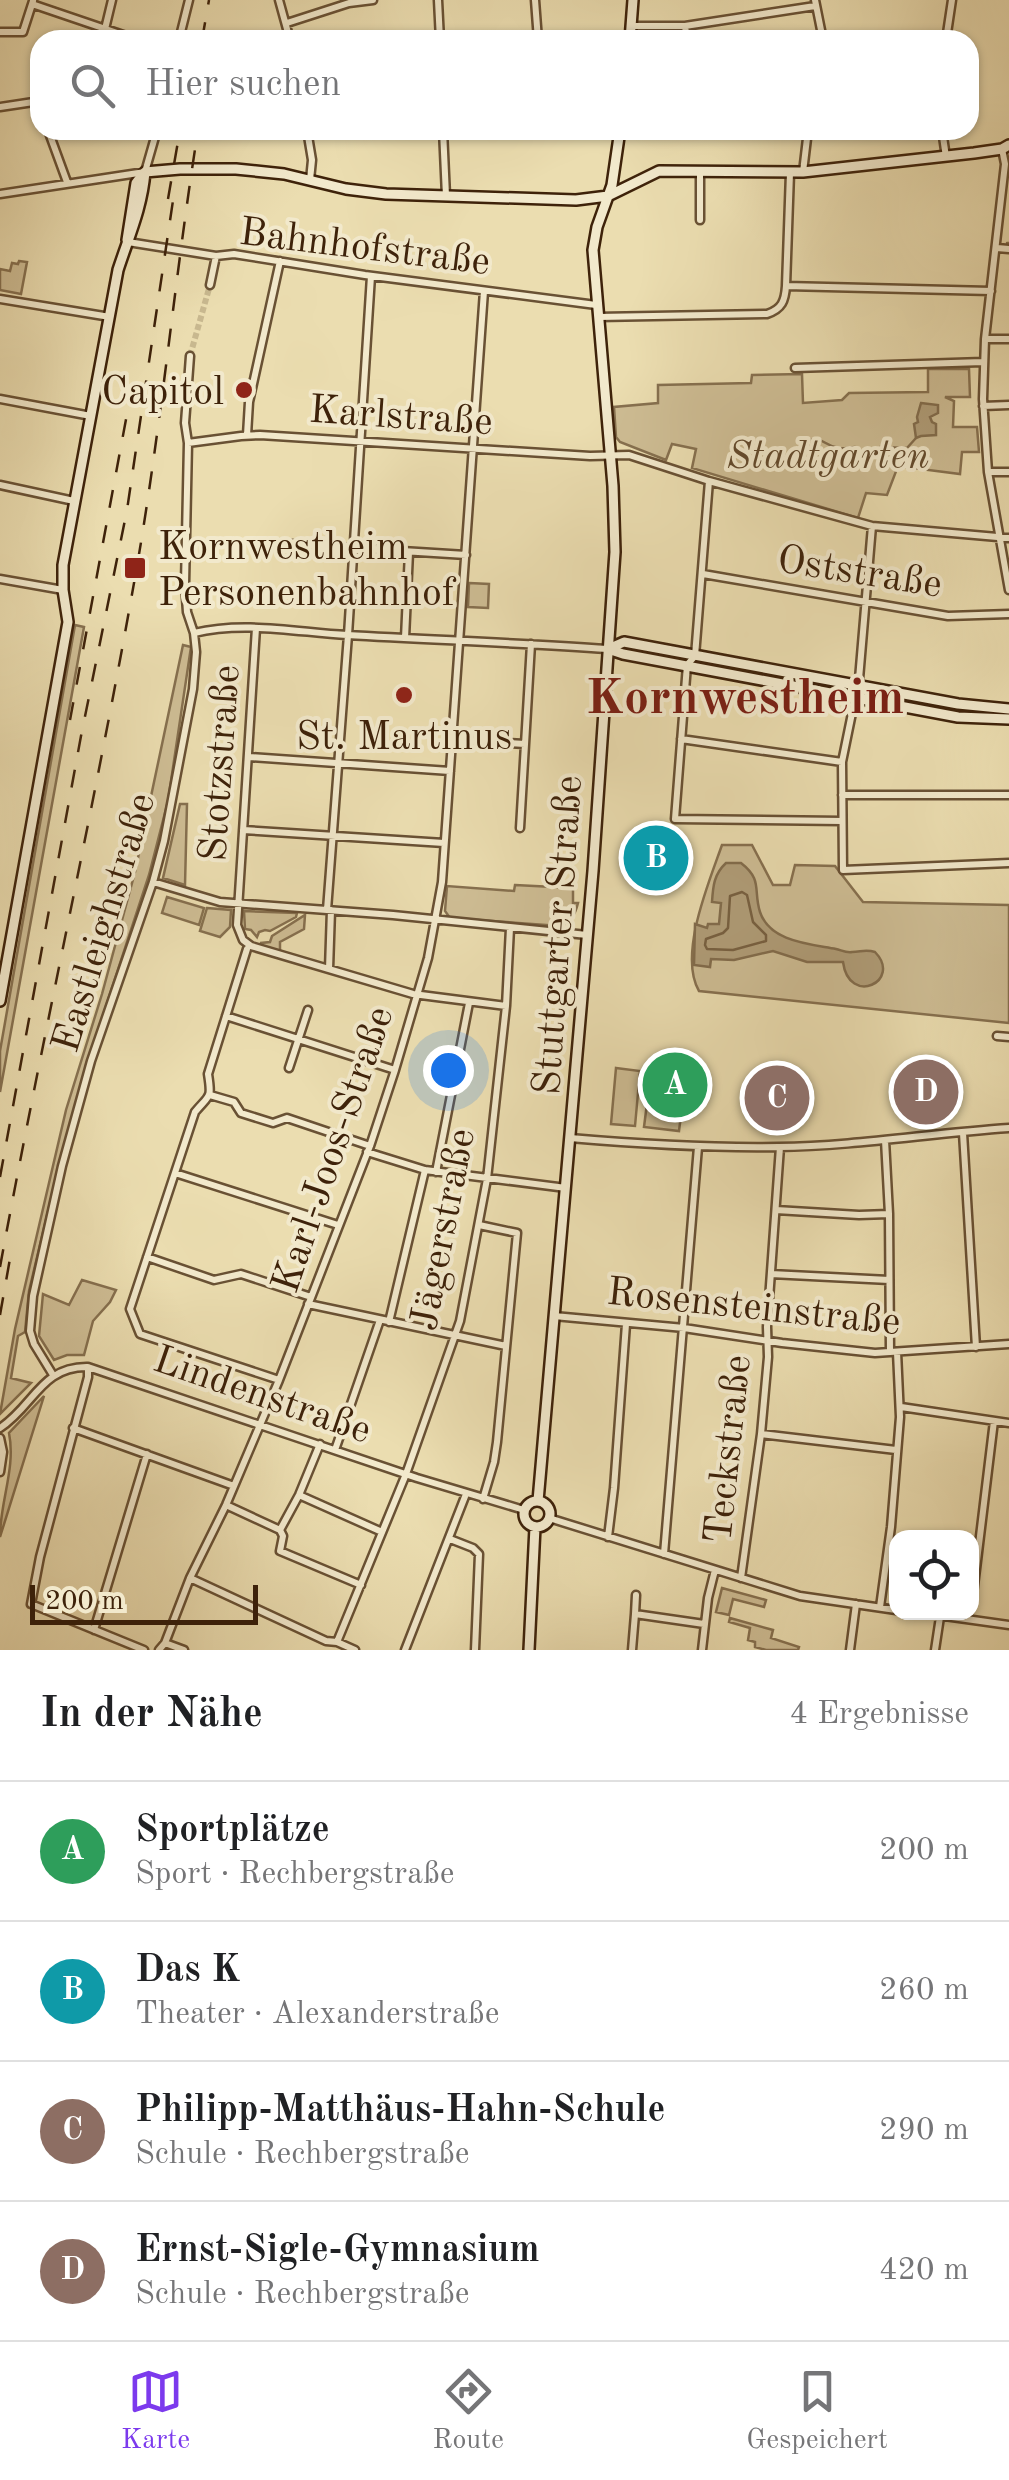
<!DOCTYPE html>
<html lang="de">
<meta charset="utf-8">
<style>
body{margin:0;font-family:"Old Standard TT",serif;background:#f2f2f2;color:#202124}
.controls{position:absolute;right:30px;bottom:30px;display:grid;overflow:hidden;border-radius:20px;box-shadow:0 2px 8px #0004}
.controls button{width:90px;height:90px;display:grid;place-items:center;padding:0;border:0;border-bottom:2px solid #e0e0e0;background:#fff;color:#202124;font:50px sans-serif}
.scale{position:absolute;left:30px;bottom:25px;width:228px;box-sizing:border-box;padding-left:10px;border:5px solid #3e220a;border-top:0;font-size:28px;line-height:35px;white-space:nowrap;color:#3e220a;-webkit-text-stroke:8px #f2e9cc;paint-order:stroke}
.you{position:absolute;left:448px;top:1070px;width:35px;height:35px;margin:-25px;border:8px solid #fff;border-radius:50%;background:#1a73e8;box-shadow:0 0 0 15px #1a73e833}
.badge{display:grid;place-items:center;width:65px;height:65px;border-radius:50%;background:#7c3aed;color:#fff;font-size:32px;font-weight:700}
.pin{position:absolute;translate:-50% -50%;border:5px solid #fff;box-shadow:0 2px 10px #0006}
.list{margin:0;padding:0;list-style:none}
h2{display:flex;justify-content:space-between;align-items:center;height:130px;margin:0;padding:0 40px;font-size:42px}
h2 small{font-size:32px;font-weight:400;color:#757577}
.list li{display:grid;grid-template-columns:65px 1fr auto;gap:30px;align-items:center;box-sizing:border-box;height:140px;padding:0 40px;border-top:2px solid #e0e0e0}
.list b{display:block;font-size:38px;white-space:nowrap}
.list p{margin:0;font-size:32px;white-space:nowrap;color:#757577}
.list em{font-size:32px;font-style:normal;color:#757577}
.icon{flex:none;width:55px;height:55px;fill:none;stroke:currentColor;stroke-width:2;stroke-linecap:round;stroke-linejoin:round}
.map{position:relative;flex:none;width:1009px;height:1650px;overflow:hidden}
.search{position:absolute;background:#fff;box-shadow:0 2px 8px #0004;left:30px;right:30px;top:30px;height:110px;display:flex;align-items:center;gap:25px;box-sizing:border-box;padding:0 35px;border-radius:30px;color:#757577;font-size:38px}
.sheet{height:690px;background:#fff}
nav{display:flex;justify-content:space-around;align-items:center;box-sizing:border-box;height:140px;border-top:2px solid #e0e0e0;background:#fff;font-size:28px;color:#757577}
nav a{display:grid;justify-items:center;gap:5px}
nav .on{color:#7c3aed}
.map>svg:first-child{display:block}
</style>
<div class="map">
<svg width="1009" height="1650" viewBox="0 0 1009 1650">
<rect width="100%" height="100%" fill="#ebddb0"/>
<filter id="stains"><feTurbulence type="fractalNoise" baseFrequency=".002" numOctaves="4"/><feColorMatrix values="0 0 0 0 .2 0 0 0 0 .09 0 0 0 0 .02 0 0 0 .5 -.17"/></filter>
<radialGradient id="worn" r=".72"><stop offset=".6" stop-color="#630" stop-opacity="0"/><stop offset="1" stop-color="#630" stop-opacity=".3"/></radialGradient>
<path fill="#cebd94" stroke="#86704f" stroke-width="2.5" d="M19,261L27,262L21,294L0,290V269L10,271L12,263L18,264Z
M928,369H969L970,397H945L954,401L953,427H977L979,452H962L960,474L898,466L887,495L866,493L858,518L692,468L696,449L672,444L666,460L620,442L616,437L614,407L658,403V385L751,383L752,375L802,374L803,403L842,400L849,393L928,392Z
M469,583L489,584L488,608L468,607Z
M75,625L84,627L0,1092V1051Z
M183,645L191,647L168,801L149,875L88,1061L59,1165L29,1291L25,1332L18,1336L11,1378L31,1383L0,1414L15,1329L66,1110L102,994L135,872Z
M180,804H187L185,885L163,878Z
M722,845H752L773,885H790L795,865L835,866L863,902L1009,905V1023L699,991C678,955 709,882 722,845Z
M515,885L573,888V903H578C575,915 571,922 560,926L450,918L445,911L447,886L514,891Z
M167,897L204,908L199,925L162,913Z
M207,908L231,910L230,927L220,937L200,931Z
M244,911L297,913L296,917L270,931L265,930L259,932L257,937L251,930L245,929Z
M305,915L304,929L280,942V951L260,946L261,943L270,942L272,936Z
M616,1068L640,1071L635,1126L611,1124Z
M651,1072L686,1076L679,1131L644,1127Z
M82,1280L116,1290L110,1302L93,1321L84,1355H67L54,1360L39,1336L43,1294L69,1305Z
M44,1396L0,1537C0,1501 16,1468 9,1433Z
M722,1588L766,1600L764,1607L733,1599L729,1615L716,1612Z
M730,1618L773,1630L771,1638L799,1647L798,1650H766L755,1647V1642L748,1640L750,1628L729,1622Z"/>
<path fill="#b09d78" stroke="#826c4c" stroke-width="2.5" d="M921,403L938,405V413L930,417L932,422L936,424V435L921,436L916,438L914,424L918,422L917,417Z
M726,863H741C763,880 753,890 760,912C770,942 810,944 836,949C841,950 846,953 852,952C861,952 865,949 875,952C903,981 849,1007 843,962H807L773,951L734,960L711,959L710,967L694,965L695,924L707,928L708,924H719L721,903L712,902C713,886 714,874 726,863Z"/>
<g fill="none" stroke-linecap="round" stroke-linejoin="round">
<path stroke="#776041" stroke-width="2.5" d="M742,892L747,895L753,922L766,935V941L733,950L707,949L705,945L706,939L723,933L728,928L730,896Z"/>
<path stroke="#826c4c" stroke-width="2.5" d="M1007,243H1009
M802,442C825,434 822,446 839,448C844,449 850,447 855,447
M880,447L907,448L916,438"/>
<path stroke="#c8b88f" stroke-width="6" stroke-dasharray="6 3" stroke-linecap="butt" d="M190,356L210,285"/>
<g stroke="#695134" stroke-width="11">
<path id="street" d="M279,0L290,40
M438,0L440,40
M535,0L538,40
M815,0L823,40
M32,4L138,40
M287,23L349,3L373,0
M631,26H685L815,6
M685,26L687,40
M105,29L112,0
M0,32H23L33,1
M179,40L189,0
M946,40L952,0
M0,107L40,101
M48,130L67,182
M307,130L312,160L310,180
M443,130L446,196
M942,130L946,157
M1002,149L1005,164L985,339L983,399L988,472L1009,590
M803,172L808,130
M0,194L145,172L157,130
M700,220V172
M128,242L216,256L234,254L365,275L596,305
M997,248L1009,249
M210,285L216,256
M786,286L991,291
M0,299L110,317
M598,317L767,314C782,309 785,301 786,286L790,173
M985,339H1009
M795,368L983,362
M0,399L91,416
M983,406L1009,405
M247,435L249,402L280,261
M188,443L241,436L260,435L590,456L629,455L709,481L872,526L1009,538
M988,472H1009
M709,481L695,656L687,665L675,819L842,821
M0,485L74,501
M872,526L859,679L842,762L843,870L1009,863
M259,542L466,555
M703,574L948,616L1009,614
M0,579L63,590
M256,628L237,925L243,940L251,946L413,994L506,1006
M194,633C244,621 296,632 347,635C434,640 521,643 608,649
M405,638L409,552
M681,739L842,762
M453,740L525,744
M250,757L450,771
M842,795H1009
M520,828L531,644
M243,830L444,843
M153,882L220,902L393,915L587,935
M327,910L348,635L371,276
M247,949L208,1074C212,1099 210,1094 195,1112L130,1309L140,1334L279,1380
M329,969L331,910
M226,1016L395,1070
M997,1036L1009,1037
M289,1068L308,1010
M210,1095L234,1102L241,1113L273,1123L287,1118L370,1146
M963,1133L976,1347
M570,1138C639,1144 709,1148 778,1147C856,1146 932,1133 1009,1128
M885,1140L889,1214L890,1352
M367,1152L425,1170L566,1188
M436,1172L469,1003
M175,1173L338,1225
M776,1210L859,1215L889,1214
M479,1225L517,1233L497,1442L494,1462L483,1499
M147,1257L214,1280L241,1274L311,1297
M771,1274L889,1280
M308,1304L506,1346
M554,1316L684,1328L782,1343L875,1353L1009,1344
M389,1322L425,1170
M88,1367V1377L40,1557L31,1604L144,1650
M53,1375L34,1344L30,1331L33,1296L62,1166L91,1061L153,882L164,841L193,689L196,652L194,633L187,612L185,584L188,443L185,423L190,356
M901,1407L1009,1423
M0,1428C34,1406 41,1366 88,1367L417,1478L524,1510
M73,1428L234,1486
M761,1434L896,1450
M0,1438L3,1452L0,1472
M335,1450L380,1320
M299,1495L382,1532
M226,1505L280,1530
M549,1518L800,1596L896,1610
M280,1530L283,1536L280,1551L361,1585
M280,1530L299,1495L320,1444
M608,1537L614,1488L626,1324
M450,1539L473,1548L479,1554L475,1650
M664,1554L698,1147
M190,1578L326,1641L337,1642L355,1650
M741,1578L761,1434L768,1357L767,1327L780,1147
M636,1595L635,1614L704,1624
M972,1602L994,1421
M880,1607L891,1527L900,1417L897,1352
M916,1612L1009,1625
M94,1630L147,1454
M337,1642L406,1474L460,1321L487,1179L506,1006L510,928
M165,1643L184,1650
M159,1650L165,1643L190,1578L226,1505L279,1380L370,1146L395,1070L428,958L442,882L484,291
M405,1650L466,1494
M632,1650L635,1614
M702,1650L708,1598L715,1570
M850,1650L856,1604
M935,1650L940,1617"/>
</g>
<g stroke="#3e220a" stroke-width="14">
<path id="secondary" d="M630,40L633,0
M145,172L180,169H236L284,174L346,189L386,194L576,200L608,196L659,171L803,172L974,153L1002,149L1009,145
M127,240L136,183L143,174
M608,649L624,642L958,704L1009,709
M608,649L623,654L958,717L1009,719
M0,1001L68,622L63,590V565L118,270C129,236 142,208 145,172
M538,1501L593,871L615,552L613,486L593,250L597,227L612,185L620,130
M524 1514a13 13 0 1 1 26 0a13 13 0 1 1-26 0Z
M529,1650L535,1527"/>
</g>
<use href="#street" stroke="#f2e9cc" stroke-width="6"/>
<use href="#secondary" stroke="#f2e9cc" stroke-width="9"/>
<path stroke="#3e220a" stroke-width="2.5" stroke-dasharray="18 18" stroke-linecap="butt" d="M202,40L209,0
M168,199L180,130
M70,720L135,371
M0,1177L81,736L127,510L175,187
M0,1267C43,1033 96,801 137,566C162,421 175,275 198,130
M0,1315L11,1253"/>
</g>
<g fill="#8f2418" stroke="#f2e9cc" stroke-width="4">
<circle cx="244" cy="390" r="10"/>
<rect x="123" y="556" width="24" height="24" rx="5"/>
<circle cx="404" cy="695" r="10"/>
</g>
<g text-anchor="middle" stroke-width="8" stroke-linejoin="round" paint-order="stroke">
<g font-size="40" fill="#3e220a" stroke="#f2e9cc">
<text transform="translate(365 245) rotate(7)" y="14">Bahnhofstraße</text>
<text transform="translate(401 414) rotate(4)" y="14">Karlstraße</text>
<text transform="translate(860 570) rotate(9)" y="14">Oststraße</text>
<text transform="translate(218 763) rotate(-86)" y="14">Stotzstraße</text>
<text transform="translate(102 922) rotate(-73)" y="14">Eastleighstraße</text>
<text transform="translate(556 935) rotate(-86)" y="14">Stuttgarter Straße</text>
<text transform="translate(331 1149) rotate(-71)" y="14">Karl-Joos-Straße</text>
<text transform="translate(441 1229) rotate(-79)" y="14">Jägerstraße</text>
<text transform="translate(754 1305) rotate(6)" y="14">Rosensteinstraße</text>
<text transform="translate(263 1393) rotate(19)" y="14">Lindenstraße</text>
<text transform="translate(726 1449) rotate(-84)" y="14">Teckstraße</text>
</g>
<g font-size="40" fill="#3e220a" stroke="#f2e9cc" text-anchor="end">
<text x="224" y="404">Capitol</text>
<text x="158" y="559" text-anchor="start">Kornwestheim<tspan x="158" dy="46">Personenbahnhof</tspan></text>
<text x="404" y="749" text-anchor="middle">St. Martinus</text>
</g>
<g font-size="40" font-style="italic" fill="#62492c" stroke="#f2e9cc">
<text x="828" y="468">Stadtgarten</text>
</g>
<g font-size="50" font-weight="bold" fill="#7a1f14" stroke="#f2e9cc">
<text x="745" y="713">Kornwestheim</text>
</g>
</g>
<rect width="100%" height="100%" filter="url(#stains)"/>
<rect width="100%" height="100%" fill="url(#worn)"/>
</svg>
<div class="controls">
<button><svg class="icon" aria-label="locate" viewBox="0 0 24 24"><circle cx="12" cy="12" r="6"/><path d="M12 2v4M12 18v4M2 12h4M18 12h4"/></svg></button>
</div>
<div class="scale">200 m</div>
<div class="you"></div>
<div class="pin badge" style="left:675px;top:1085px;background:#2e9e5b">A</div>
<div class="pin badge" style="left:656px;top:858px;background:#0f9aa8">B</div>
<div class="pin badge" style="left:777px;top:1098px;background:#8d6e63">C</div>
<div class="pin badge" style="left:926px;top:1092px;background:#8d6e63">D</div>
<div class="search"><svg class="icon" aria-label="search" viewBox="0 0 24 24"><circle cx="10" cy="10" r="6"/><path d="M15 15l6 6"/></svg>Hier suchen</div>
</div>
<section class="sheet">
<h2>In der Nähe<small>4 Ergebnisse</small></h2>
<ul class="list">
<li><span class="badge" style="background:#2e9e5b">A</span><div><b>Sportplätze</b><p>Sport · Rechbergstraße</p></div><em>200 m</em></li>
<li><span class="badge" style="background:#0f9aa8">B</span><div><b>Das K</b><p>Theater · Alexanderstraße</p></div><em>260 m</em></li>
<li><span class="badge" style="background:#8d6e63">C</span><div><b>Philipp-Matthäus-Hahn-Schule</b><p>Schule · Rechbergstraße</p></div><em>290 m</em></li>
<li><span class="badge" style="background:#8d6e63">D</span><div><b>Ernst-Sigle-Gymnasium</b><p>Schule · Rechbergstraße</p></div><em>420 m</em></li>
</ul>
</section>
<nav>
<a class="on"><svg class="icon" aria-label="map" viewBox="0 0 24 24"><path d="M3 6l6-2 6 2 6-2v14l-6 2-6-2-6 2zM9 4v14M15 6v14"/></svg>Karte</a>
<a><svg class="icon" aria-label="directions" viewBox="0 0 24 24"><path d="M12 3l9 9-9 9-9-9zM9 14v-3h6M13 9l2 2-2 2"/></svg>Route</a>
<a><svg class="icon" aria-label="saved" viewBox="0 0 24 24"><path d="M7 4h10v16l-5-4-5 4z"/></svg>Gespeichert</a>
</nav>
